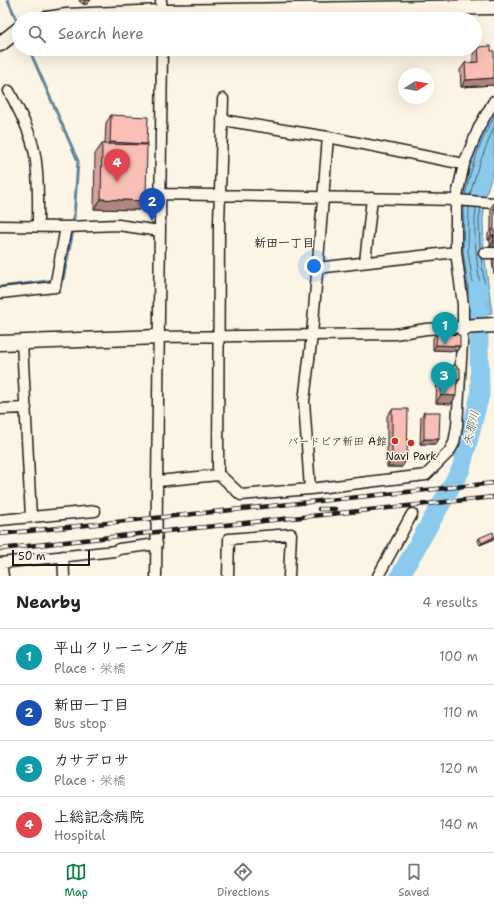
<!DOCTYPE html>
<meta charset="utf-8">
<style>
body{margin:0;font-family:"Shantell Sans","Klee One",sans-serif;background:#f6f6f6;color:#222}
.compass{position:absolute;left:398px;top:68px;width:36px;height:36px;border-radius:50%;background:#fff;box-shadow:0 4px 16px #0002;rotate:79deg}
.scale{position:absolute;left:12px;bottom:10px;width:78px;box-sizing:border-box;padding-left:4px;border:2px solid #1c1c1c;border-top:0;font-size:11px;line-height:14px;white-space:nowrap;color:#1c1c1c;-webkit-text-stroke:3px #fcf5e5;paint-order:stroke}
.you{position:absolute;left:314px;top:266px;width:14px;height:14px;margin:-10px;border:3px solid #fff;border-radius:50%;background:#1a73e8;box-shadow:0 0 0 6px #1a73e833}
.badge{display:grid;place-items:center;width:26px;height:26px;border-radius:50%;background:#0b8043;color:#fff;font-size:13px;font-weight:700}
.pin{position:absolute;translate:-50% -33px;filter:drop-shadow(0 1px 2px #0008)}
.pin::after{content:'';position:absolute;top:21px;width:14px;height:12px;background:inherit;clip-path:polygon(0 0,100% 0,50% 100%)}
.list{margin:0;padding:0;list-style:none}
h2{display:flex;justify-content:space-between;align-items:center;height:52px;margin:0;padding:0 16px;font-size:17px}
h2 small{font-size:13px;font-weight:400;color:#767676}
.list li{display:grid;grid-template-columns:26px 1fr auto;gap:12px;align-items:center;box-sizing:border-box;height:56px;padding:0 16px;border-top:1px solid #e0e0e0}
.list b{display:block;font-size:15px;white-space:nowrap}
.list p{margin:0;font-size:13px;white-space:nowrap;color:#767676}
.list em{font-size:13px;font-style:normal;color:#767676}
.icon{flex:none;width:22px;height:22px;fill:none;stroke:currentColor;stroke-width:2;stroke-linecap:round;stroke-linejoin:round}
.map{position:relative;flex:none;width:494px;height:576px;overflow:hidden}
.search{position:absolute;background:#fff;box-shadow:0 4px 16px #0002;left:12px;right:12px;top:12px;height:44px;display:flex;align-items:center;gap:10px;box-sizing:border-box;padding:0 14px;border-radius:22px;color:#767676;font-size:15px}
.sheet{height:276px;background:#fff}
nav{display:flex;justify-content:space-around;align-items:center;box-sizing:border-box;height:56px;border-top:1px solid #e0e0e0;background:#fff;font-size:11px;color:#767676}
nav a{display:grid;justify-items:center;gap:2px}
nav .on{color:#0b8043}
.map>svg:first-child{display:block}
</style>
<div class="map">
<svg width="494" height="576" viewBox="0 0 494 576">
<rect width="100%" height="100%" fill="#fcf5e5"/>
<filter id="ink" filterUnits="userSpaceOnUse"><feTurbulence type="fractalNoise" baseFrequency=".025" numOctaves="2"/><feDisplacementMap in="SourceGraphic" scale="8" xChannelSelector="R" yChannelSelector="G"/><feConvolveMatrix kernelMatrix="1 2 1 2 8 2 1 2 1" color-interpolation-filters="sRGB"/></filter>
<g filter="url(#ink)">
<path fill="#8ccaed" stroke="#5f8499" d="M494,109V168L486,194L483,219L484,253L492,313L468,315C466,294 461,273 459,252C455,202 469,153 494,109Z"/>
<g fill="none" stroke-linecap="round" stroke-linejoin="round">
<path stroke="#496270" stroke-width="1" d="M465,195C471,168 480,141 494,117
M470,195L477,170L494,127
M464,207L463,251L471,309L473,311L486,310L488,308L481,258
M469,207L468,251L476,304L478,305H481L482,303C479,271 472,240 476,208
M480,249L479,219L481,208"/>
<path stroke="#5f8499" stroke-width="3" d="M8,0L19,26
M0,287L63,279L73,231L78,161L29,49"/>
<path stroke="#8ccaed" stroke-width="19" d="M400,576L461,469L480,395L478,290"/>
<g stroke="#1c1c1c" stroke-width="13">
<path id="street" d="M161,0L162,17
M9,91C19,111 31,132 35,155C39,178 38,203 38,226
M222,120L328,137L464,164
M161,194L456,200L494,203
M0,226L66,227L118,225L160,231
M484,253H494
M365,262L372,198
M317,268L456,252
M0,293L55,287L66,227
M159,337L395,334L426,329L463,327
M22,342L31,517
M0,409L26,408
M218,475L219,223L223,99
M158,481L218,475L222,477L241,495L310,489L426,475L449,452L454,443L457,426L463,327V305L456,252V200L464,164L480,125L494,101
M310,489L304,401L312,335L328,137
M0,520L95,511
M63,556L64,576
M0,563L115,551L119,549L157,544
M1,563L3,576
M156,576L162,49
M228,576L229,539L291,534L289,576
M378,576L412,514"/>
</g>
<g stroke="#1c1c1c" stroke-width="17">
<path id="secondary" d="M46,19L67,16L163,12L494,7
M0,44L19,29
M463,327L494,325
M0,343L159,337"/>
</g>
<use href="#street" stroke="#fcf5e5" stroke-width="10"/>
<use href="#secondary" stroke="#fcf5e5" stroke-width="14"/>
<g stroke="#1c1c1c" stroke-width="4.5">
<path id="rail" d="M319,509H335
M0,534L494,483
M0,549L157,532L494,497"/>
</g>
<use href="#rail" stroke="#fcf5e5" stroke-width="3" stroke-dasharray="9" stroke-linecap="butt"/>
</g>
<path fill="#d6a39c" stroke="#1c1c1c" d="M79,0H91L87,4H83L79,1Z
M478,47L494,85L461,87L460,70L465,63L473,62V54Z
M111,115L146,145L139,210L94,209L95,154L102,144H105L106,123Z
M494,203V247H490V240H488V234L491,230V207Z
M494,258V274L492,261Z
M437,333L460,346L457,351L433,350V338Z
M443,365L457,368L460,379L456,384L451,404L436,403L437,373Z
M392,409L402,467H387V416Z
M424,412L439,439L436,444H420L421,417Z
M479,538L494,539L480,545L478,541Z"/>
<path fill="#ae857f" stroke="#1c1c1c" d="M85,0H91L87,4H83Z
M494,78V85L461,87L466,80Z
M110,142L147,144L142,151L104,150Z
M101,199L146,201L139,210L94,209Z
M491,235H494L490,240H488Z
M493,242H494V247H490Z
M436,345L460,346L457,351L433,350Z
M457,379H460L455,387Z
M441,395L456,396L451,404L436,403Z
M424,439H439L436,444H420Z
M392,459H407L402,467H387Z
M494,537V539L480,545L482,543Z"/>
<path fill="#f9beb5" stroke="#1c1c1c" d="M491,46V51H494V78L466,80L465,63L479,62L478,47Z
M111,115L148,117L147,144L110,142Z
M102,144L147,145L146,201L101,199Z
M492,229H494V242H493L494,235H491Z
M437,333L460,335V346L436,345Z
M443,365L457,366V368H460V379H457L456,396L441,395Z
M392,409H408L407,459H392Z
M424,412H440L439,439H424Z
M493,532L494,537L482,543L479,538Z"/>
</g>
<g fill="#c8321e" stroke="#fcf5e5" stroke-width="1.5">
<circle cx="395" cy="441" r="4"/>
<circle cx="411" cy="443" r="4"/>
</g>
<g text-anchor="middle" stroke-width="3" stroke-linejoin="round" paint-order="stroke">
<g font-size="11" fill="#1c1c1c" stroke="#fcf5e5" text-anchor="end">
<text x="387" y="445">バードピア新田 A館</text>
<text x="411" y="460" text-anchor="middle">Navi Park</text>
</g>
<g font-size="12" font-weight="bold" fill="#1c1c1c" stroke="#fcf5e5">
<text x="284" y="247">新田一丁目</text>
</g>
<g font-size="12" font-style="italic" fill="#435965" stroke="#fcf5e5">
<text transform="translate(471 428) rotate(-76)" y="4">矢那川</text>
</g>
</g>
</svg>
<svg class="compass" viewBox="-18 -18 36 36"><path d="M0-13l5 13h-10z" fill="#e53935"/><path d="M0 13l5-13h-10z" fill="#767676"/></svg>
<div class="scale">50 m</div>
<div class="you"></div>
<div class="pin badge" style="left:445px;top:345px;background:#0f9aa8">1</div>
<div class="pin badge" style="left:152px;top:221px;background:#1a4fb4">2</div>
<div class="pin badge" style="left:444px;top:395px;background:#0f9aa8">3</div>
<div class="pin badge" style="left:117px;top:182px;background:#e0444e">4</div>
<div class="search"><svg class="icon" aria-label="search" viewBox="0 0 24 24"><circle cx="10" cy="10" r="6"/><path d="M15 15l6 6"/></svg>Search here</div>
</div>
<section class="sheet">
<h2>Nearby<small>4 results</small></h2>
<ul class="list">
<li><span class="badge" style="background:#0f9aa8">1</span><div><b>平山クリーニング店</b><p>Place · 栄橋</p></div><em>100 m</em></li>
<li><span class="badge" style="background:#1a4fb4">2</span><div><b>新田一丁目</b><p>Bus stop</p></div><em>110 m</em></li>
<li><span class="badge" style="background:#0f9aa8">3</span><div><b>カサデロサ</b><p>Place · 栄橋</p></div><em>120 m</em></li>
<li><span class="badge" style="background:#e0444e">4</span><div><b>上総記念病院</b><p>Hospital</p></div><em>140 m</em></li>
</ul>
</section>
<nav>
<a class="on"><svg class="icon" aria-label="map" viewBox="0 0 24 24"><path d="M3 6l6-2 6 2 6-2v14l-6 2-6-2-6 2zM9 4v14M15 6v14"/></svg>Map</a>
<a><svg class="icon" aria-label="directions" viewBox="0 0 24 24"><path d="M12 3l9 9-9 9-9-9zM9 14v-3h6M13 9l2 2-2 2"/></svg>Directions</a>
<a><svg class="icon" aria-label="saved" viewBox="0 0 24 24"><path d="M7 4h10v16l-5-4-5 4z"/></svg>Saved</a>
</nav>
